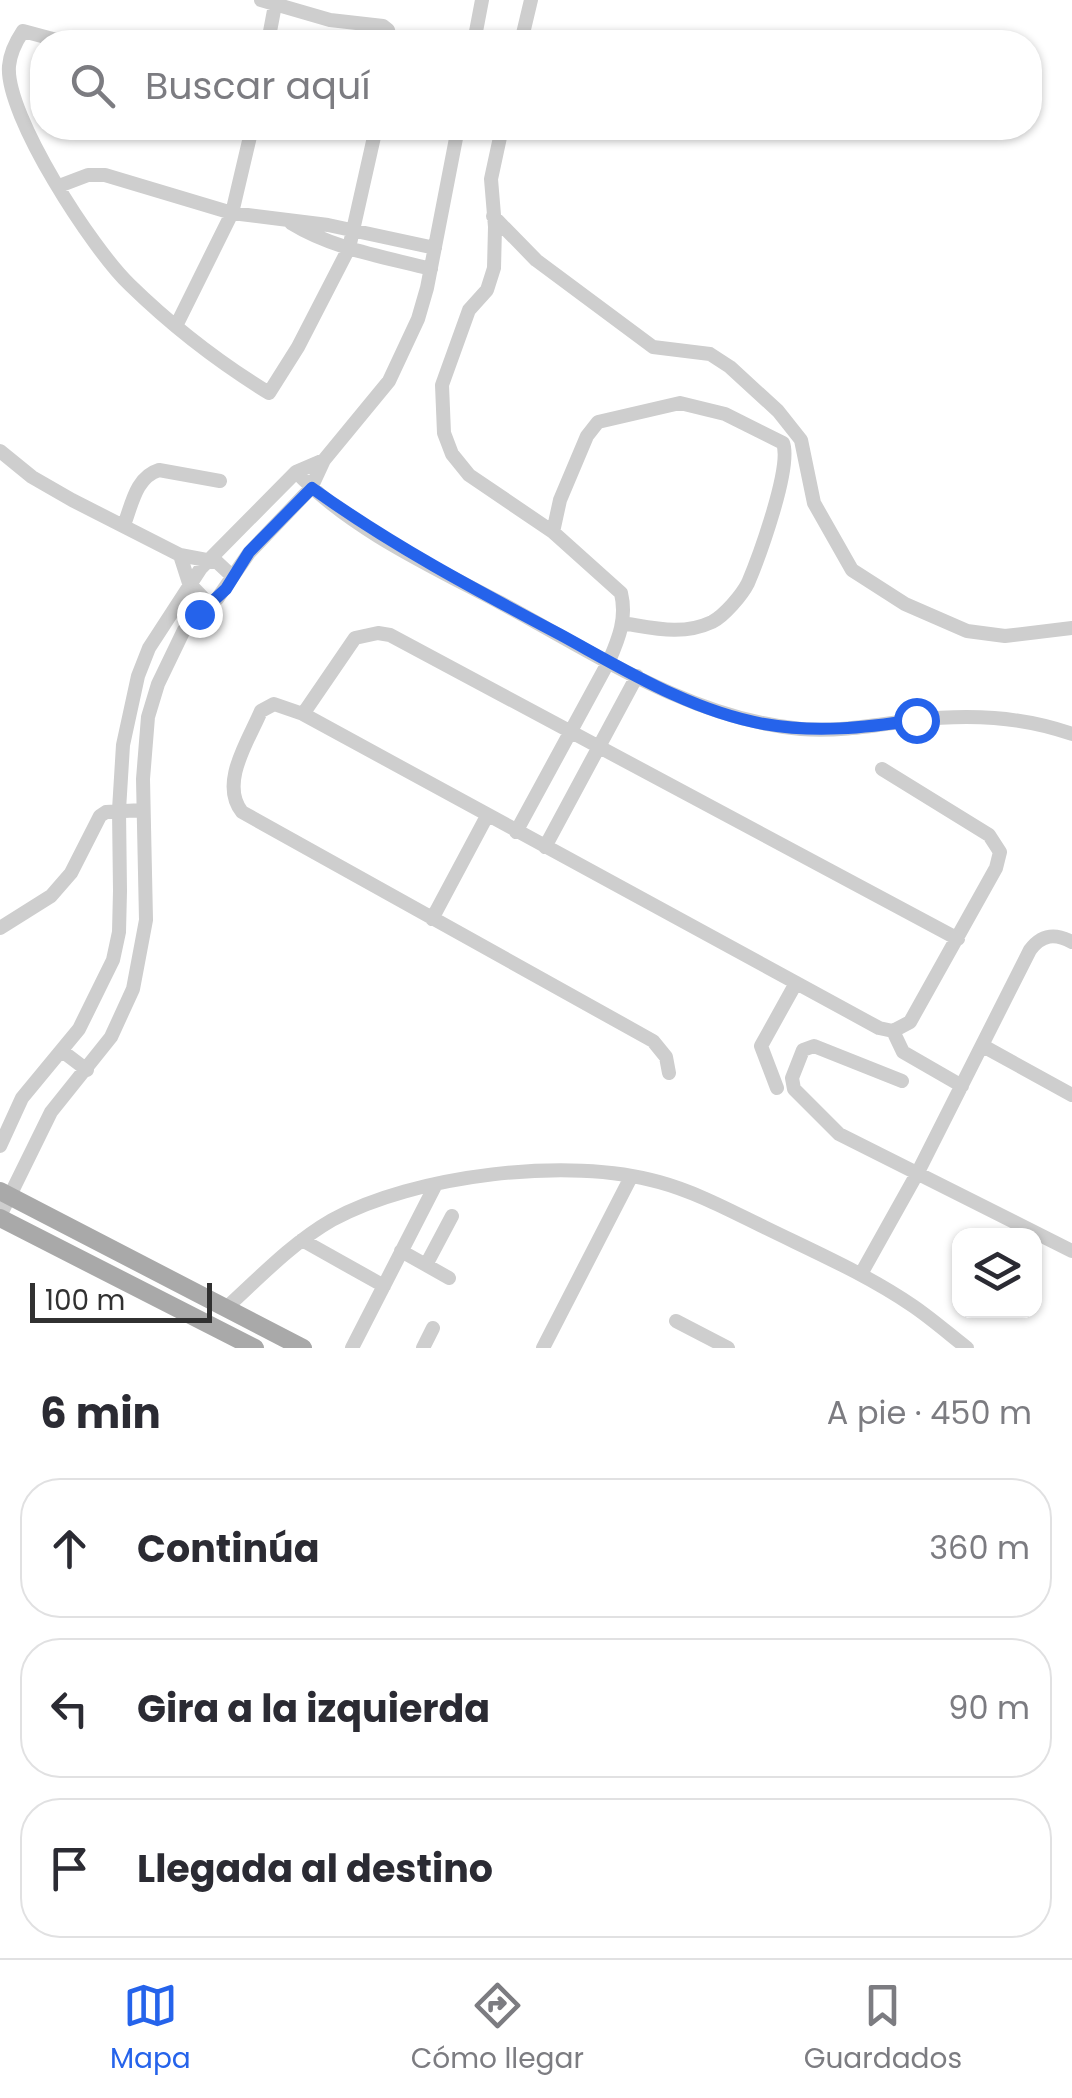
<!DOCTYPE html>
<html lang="es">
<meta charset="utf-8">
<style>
body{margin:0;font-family:Poppins,sans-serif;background:#f2f2f3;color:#2b2b33}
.controls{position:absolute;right:30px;bottom:30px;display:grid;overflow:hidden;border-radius:20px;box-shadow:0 2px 8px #0004}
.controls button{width:90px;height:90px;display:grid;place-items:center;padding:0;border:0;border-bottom:2px solid #e1e1e2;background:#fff;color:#2b2b33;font:50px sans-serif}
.scale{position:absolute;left:30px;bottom:25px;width:182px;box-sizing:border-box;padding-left:10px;border:5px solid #313131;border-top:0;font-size:28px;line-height:35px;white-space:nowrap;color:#313131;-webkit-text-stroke:8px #fff;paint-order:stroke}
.stop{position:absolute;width:30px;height:30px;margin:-22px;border:8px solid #2563eb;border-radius:50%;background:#fff}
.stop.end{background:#2563eb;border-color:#fff;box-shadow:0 2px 10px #0008}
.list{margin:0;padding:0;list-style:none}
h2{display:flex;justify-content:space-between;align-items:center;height:130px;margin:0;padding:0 40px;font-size:42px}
h2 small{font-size:32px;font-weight:400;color:#7c7c81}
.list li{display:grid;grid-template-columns:65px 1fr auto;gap:30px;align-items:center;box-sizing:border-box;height:140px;margin:0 20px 20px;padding:0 20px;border:2px solid #e1e1e2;border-radius:40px}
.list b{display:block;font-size:38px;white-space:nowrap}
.list em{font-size:32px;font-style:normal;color:#7c7c81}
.icon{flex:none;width:55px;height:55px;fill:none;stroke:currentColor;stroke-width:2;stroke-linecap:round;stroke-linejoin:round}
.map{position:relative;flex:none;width:1072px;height:1348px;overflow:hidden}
.search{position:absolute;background:#fff;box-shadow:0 2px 8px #0004;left:30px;right:30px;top:30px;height:110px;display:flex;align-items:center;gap:25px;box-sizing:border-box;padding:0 35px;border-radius:40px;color:#7c7c81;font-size:38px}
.sheet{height:610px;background:#fff}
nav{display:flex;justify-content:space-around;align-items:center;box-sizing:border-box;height:140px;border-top:2px solid #e1e1e2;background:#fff;font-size:28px;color:#7c7c81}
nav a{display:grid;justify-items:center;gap:5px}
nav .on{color:#2563eb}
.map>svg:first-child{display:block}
</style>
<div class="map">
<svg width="1072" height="1348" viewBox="0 0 1072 1348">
<rect width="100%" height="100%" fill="#fff"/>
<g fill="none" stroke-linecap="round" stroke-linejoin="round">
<path stroke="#cecece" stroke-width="14" d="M261,0L330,20L383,26L388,30L391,42
M64,42L23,31C17,40 10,54 9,66C5,115 93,250 130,285C171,325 220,363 269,393L298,347L349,248L376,128
M268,42L275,5
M474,42L482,0
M521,42L531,0
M502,128L491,179L495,227L494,268L487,290L469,310L442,385L444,433L452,454L469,475L553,532L621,593C627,618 619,638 609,661L516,832
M59,186L88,175H105L232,213L328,225L435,248
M493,216L536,260L653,347L710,354L730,367L778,411L801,440L814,503L852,570L905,604L967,631L1005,636L1072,628
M291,223C333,249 385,257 431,269
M176,326L232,213L252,128
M0,451L32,477L72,500L180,555L217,562L232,576
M296,472C352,530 431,566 501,603C595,654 692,719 801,729C839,732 876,725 914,720C969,714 1020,716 1072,734
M124,525C132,504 136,477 159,470L220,481
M553,532L560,500L587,436L598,422L680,403L725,414L783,443C792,467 759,557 748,583C742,595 724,616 712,622C682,636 654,628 622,623
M180,555L189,583L210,605
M303,714L355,638L378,633L390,635L958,939
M545,847L637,676
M432,919L487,816
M0,928L51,896L71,873L100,816L106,812L143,810
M893,1031L903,1052L962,1086
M983,1046L1072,1095
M62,1051L87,1070
M669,1073L666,1057L653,1041L242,812C219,783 249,740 261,711L274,704L303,714L879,1028L893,1031L910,1022L996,868L1000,852L989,835L882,769
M902,1081L814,1046L803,1050L792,1078L794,1089L839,1134L1072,1251
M777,1088L761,1046L796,983
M0,1146L22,1098L79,1029L113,960L119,932L120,891L119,810L123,745L138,676L149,648L201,568L296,472L324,460
M0,1216L51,1112L111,1037L133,989L146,920L143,779L148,717L158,684L184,630L217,599L249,553L311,488L324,460L389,381L418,319L427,288L458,128
M302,1240L384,1286
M401,1251L426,1265L452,1216
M426,1265L449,1278
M861,1274L918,1172L1030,950C1042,934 1055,933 1072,942
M226,1308C260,1277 292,1243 332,1220C413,1175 570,1156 659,1182C696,1192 731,1211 764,1227C815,1252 866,1274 913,1306C932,1319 949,1334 967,1348
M676,1321L728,1348
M352,1348L436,1184
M423,1348L433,1328
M543,1348L631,1177"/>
<path stroke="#a9a9a9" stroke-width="18" d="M0,1191L303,1348
M0,1218L255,1348"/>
</g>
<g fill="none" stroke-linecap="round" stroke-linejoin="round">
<path stroke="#2563eb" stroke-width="12" d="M199,614L226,589L249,552L312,488C391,545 476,590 561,635C625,670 691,711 764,724C815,733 864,728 916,720"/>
</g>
</svg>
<div class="controls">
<button><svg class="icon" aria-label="layers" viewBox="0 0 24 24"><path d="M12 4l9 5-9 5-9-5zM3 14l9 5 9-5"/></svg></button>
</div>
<div class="scale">100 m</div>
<div class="stop" style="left:916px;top:720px"></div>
<div class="stop end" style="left:199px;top:614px"></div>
<div class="search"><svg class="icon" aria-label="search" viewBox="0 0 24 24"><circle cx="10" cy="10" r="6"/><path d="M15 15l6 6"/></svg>Buscar aquí</div>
</div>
<section class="sheet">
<h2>6 min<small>A pie · 450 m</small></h2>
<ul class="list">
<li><svg class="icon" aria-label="ahead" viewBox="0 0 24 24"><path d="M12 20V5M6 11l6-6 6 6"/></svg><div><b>Continúa</b></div><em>360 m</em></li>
<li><svg class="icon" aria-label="left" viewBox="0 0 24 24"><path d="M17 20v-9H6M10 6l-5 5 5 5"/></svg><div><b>Gira a la izquierda</b></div><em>90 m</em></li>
<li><svg class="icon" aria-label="arrive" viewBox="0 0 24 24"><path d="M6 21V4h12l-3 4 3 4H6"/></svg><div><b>Llegada al destino</b></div></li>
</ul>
</section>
<nav>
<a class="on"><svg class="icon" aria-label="map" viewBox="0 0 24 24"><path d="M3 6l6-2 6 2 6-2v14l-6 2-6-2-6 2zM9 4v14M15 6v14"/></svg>Mapa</a>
<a><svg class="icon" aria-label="directions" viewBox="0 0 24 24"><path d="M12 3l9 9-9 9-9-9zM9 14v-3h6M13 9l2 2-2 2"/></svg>Cómo llegar</a>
<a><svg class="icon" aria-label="saved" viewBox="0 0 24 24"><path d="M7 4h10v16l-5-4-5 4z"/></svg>Guardados</a>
</nav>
